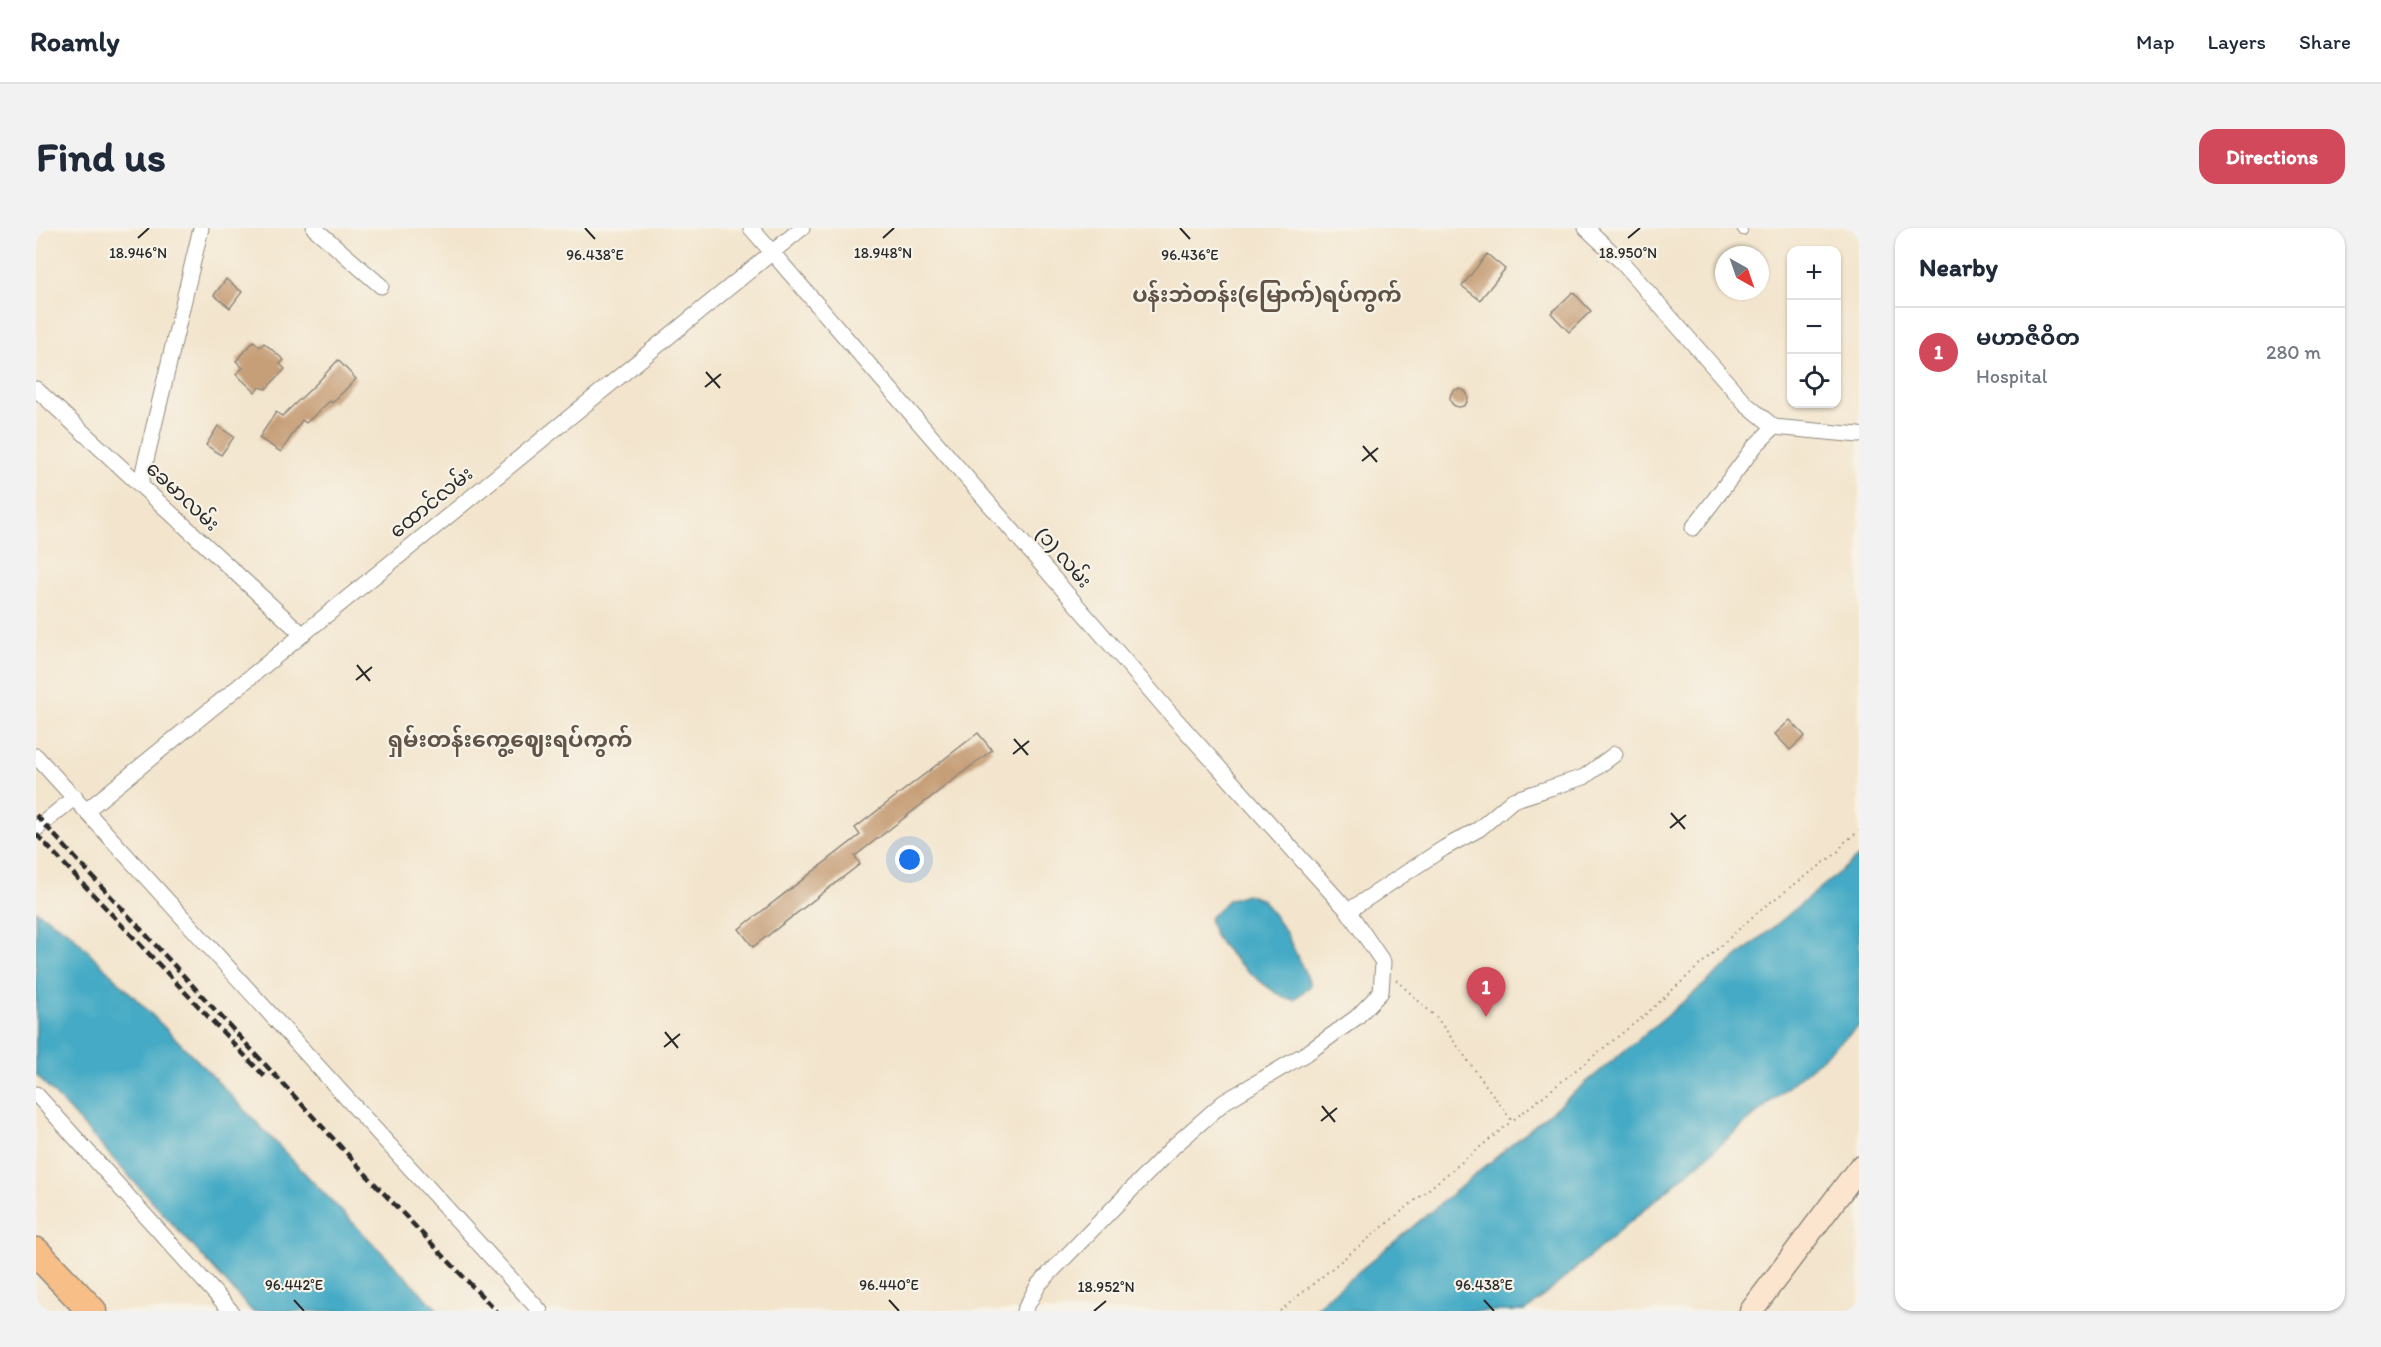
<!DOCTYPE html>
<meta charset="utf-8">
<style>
body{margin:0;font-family:Itim,"Noto Sans Myanmar",sans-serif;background:#f2f2f3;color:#1f2937}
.controls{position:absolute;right:18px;top:18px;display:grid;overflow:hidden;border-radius:12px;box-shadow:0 2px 4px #0004}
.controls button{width:54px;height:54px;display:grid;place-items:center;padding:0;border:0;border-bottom:2px solid #e0e1e3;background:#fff;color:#1f2937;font:30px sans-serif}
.compass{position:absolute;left:1679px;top:18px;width:54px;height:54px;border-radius:50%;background:#fff;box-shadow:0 2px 4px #0004;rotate:140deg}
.you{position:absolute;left:874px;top:632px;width:21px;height:21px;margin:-15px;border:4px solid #fff;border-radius:50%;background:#1a73e8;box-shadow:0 0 0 9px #1a73e833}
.badge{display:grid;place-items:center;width:39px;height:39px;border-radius:50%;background:#d1495b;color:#fff;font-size:20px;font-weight:700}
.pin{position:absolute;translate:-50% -50px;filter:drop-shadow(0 2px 3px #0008)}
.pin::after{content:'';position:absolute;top:32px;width:21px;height:18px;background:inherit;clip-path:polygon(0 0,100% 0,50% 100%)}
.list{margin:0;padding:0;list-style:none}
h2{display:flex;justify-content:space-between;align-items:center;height:78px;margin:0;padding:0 24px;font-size:26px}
h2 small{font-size:20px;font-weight:400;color:#747a83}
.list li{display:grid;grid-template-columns:39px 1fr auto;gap:18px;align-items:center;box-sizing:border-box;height:90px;padding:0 24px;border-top:2px solid #e0e1e3}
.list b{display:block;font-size:22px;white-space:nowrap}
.list p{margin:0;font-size:20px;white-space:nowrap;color:#747a83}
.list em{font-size:20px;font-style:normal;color:#747a83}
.icon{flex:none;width:33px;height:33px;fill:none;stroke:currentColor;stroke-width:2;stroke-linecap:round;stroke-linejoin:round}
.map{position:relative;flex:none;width:1823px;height:1083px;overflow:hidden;border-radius:18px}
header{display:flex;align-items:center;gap:36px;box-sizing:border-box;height:84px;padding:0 30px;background:#fff;border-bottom:2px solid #e0e1e3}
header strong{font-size:28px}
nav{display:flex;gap:33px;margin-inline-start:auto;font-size:21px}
.intro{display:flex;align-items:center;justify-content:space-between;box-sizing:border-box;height:144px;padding:0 36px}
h1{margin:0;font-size:42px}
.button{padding:15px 27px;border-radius:18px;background:#d1495b;color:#fff;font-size:21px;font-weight:700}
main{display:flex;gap:36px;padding:0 36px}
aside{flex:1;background:#fff;border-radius:18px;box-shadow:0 2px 4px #0004}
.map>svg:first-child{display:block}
</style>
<header>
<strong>Roamly</strong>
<nav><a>Map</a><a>Layers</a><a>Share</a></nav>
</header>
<div class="intro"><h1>Find us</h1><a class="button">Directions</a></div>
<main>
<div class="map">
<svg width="1823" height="1083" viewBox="0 0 1823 1083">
<rect width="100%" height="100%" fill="#f7f3e8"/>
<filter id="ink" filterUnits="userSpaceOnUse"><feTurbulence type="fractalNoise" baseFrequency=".0167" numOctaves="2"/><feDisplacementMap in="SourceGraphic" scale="12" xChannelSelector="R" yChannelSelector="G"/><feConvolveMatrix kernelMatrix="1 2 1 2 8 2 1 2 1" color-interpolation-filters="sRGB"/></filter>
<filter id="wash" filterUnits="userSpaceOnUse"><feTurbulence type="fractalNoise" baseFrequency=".008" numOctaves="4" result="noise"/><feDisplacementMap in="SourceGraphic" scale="24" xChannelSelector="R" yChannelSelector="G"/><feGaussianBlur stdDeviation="1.35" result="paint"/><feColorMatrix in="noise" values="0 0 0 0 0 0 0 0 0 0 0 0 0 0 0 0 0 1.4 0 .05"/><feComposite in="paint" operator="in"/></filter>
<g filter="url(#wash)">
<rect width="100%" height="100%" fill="#f3e5cd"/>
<path fill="#45aac5" stroke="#386a78" stroke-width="1.5" d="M1823,628V798L1490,1083H1275Z
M1210,666L1227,672L1250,705L1275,757L1258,772C1239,770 1190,726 1180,709C1177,704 1175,697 1173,691L1192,672Z
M0,683L33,704L166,837L278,955L403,1083H216L0,846Z"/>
<g id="blocks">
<path fill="#c69e77" d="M1451,26L1469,41L1444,72L1426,58Z
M190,51L206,64L194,80L178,67Z
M1537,64L1555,83L1533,104L1515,85Z
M218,113L224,119L228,115L248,132L244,136L249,141L230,161L224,159L219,164L200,146L207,140L200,133Z
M302,132L320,151L296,175L294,173L270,195L266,192L245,224L223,210L240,184L246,188L279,157Z
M1414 170a9 9 0 1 1 18 0a9 9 0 1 1-18 0Z
M182,198L198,209L185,227L170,217Z
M1754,492L1769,508L1754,522L1739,506Z
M942,505L956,522L819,628L824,636L717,719L703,701L824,607L819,600Z"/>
</g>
</g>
<g filter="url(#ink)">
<use href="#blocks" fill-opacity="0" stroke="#8f887c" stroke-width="1.5"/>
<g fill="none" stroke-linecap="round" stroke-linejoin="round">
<g stroke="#8f887c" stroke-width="10">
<path id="lane" d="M1705,0L1707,3"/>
</g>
<g stroke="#8f887c" stroke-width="17">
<path id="street" d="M278,0L345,58
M715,0L1133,484L1312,683L1347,734L1345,764L1321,789L1274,823L1188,874L1138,918L1003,1056L988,1083
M1550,0L1584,32L1710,176L1738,199L1823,207
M0,161L266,406
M104,257L165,0
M1657,300L1719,218L1738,199
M0,528L504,1083
M51,582L766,0
M0,601L39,569
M1312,683L1408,620L1443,601L1477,572L1548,549L1579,526
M0,866L195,1083"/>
</g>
<g stroke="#8f887c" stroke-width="25">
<path id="secondary" d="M1715,1083L1823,940"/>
</g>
<g stroke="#8f887c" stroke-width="31">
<path id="highway" d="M0,1024L56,1083"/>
</g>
<path stroke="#8f887c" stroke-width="2" stroke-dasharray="1.5 4.5" stroke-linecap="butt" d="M1360,752L1401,790L1476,893L1609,787L1724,682L1801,625L1809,614L1823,603
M1244,1083L1476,893"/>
<use href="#lane" stroke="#fff" stroke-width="8"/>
<use href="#street" stroke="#fff" stroke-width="15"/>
<use href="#secondary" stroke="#fce5cf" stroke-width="22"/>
<use href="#highway" stroke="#f7be88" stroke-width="28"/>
<path stroke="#2b2b2b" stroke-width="4.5" stroke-dasharray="9 4.5" stroke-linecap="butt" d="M0,587L338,955L460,1083
M0,606L229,849"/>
</g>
</g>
<path fill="none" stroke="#2b2b2b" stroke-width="2" d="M549,0L559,11M1144,0L1154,11M102,10L113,0M847,10L858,0M1592,10L1604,0M670,144L684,160M669,159L685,146M1327,218L1341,234M1326,233L1342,220M321,437L334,453M320,452L336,439M978,511L992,527M977,526L993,513M1635,585L1649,601M1634,600L1650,587M629,804L642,820M628,819L644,806M1286,878L1299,894M1285,893L1301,880M258,1072L268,1083M853,1072L863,1083M1448,1072L1458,1083M1058,1083L1070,1073"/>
<g text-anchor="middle" stroke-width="4.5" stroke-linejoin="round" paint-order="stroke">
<g font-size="20" fill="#2b2b2b" stroke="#f7f3e8">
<text transform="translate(147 268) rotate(43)" y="7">ခေမာလမ်း</text>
<text transform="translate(395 274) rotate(-39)" y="7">ထောင်လမ်း</text>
<text transform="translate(1028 329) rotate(49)" y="7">(၁) လမ်း</text>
</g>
<g font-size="22" font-weight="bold" fill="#615346" stroke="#f7f3e8">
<text x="1231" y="74">ပန်းဘဲတန်း(မြောက်)ရပ်ကွက်</text>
<text x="474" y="519">ရှမ်းတန်းကွေ့ဈေးရပ်ကွက်</text>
</g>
</g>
<g font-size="15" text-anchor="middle" fill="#2b2b2b" stroke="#f7f3e8" stroke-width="4.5" stroke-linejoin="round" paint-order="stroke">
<text x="102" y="30">18.946°N</text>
<text x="847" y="30">18.948°N</text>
<text x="1592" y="30">18.950°N</text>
<text x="559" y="32">96.438°E</text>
<text x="1154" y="32">96.436°E</text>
<text x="258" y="1062">96.442°E</text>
<text x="853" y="1062">96.440°E</text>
<text x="1448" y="1062">96.438°E</text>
<text x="1070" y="1064">18.952°N</text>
</g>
</svg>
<div class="controls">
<button>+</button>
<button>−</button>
<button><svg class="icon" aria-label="locate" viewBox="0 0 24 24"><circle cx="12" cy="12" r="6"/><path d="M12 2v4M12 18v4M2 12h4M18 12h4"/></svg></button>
</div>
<svg class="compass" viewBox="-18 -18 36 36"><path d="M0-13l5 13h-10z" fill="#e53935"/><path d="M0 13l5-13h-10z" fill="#747a83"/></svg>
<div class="you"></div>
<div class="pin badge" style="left:1450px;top:789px">1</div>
</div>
<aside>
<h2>Nearby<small></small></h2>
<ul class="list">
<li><span class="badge">1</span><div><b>မဟာဇီဝိတ</b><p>Hospital</p></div><em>280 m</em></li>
</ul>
</aside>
</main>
